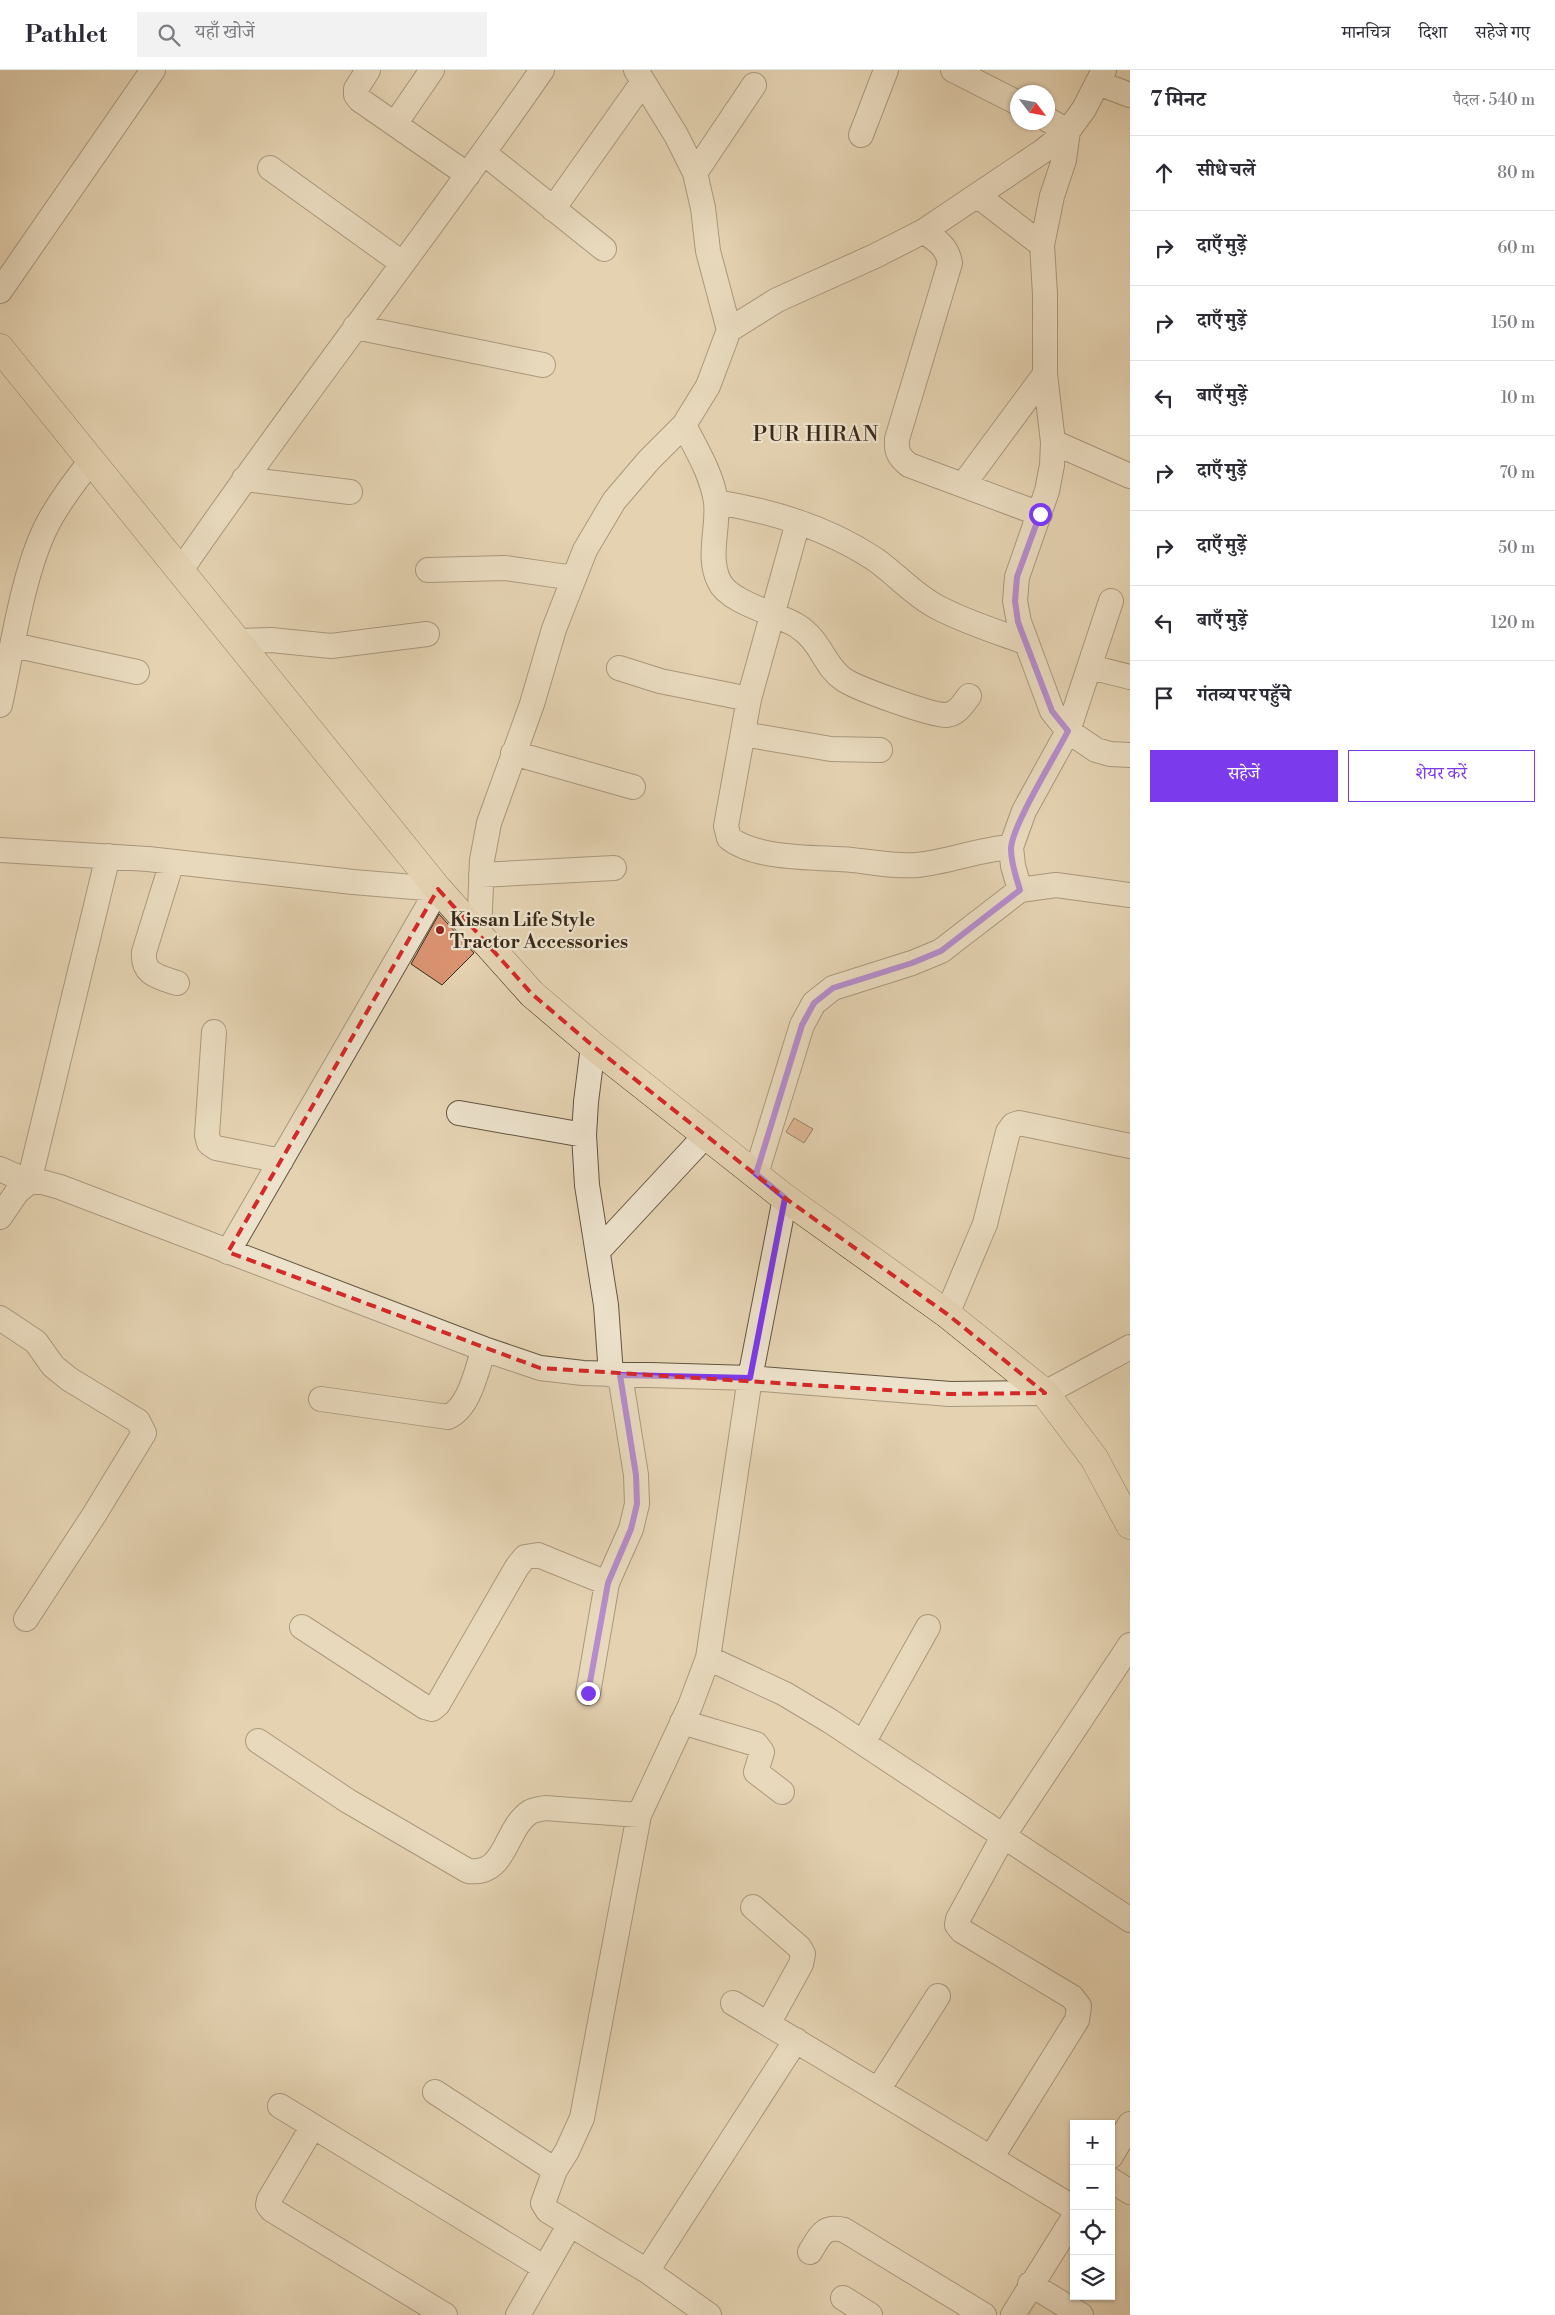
<!DOCTYPE html>
<html lang="hi">
<meta charset="utf-8">
<style>
body{margin:0;font-family:"Libre Bodoni","Noto Serif Devanagari",serif;background:#f2f2f3;color:#2b2b33}
.controls{position:absolute;right:15px;bottom:15px;display:grid;overflow:hidden;border-radius:0px;box-shadow:0 1px 4px #0004}
.controls button{width:45px;height:45px;display:grid;place-items:center;padding:0;border:0;border-bottom:1px solid #e1e1e2;background:#fff;color:#2b2b33;font:25px sans-serif}
.compass{position:absolute;left:1010px;top:15px;width:45px;height:45px;border-radius:50%;background:#fff;box-shadow:0 1px 4px #0004;rotate:122deg}
.stop{position:absolute;width:15px;height:15px;margin:-11px;border:4px solid #7c3aed;border-radius:50%;background:#fff}
.stop.end{background:#7c3aed;border-color:#fff;box-shadow:0 1px 5px #0008}
.list{margin:0;padding:0;list-style:none}
h2{display:flex;justify-content:space-between;align-items:center;height:65px;margin:0;padding:0 20px;font-size:21px}
h2 small{font-size:16px;font-weight:400;color:#7c7c81}
.list li{display:grid;grid-template-columns:32px 1fr auto;gap:15px;align-items:center;box-sizing:border-box;height:75px;padding:0 20px;border-top:1px solid #e1e1e2}
.list b{display:block;font-size:19px;white-space:nowrap}
.list em{font-size:16px;font-style:normal;color:#7c7c81}
.actions{display:flex;gap:10px;padding:15px 20px}
.actions a{flex:1;padding:11px 0;border:1px solid #7c3aed;border-radius:0px;text-align:center;font-size:18px;color:#7c3aed}
.actions .main{background:#7c3aed;color:#fff}
.icon{flex:none;width:28px;height:28px;fill:none;stroke:currentColor;stroke-width:2;stroke-linecap:round;stroke-linejoin:round}
.map{position:relative;flex:none;width:1130px;height:2245px;overflow:hidden}
header{display:flex;align-items:center;gap:30px;box-sizing:border-box;height:70px;padding:0 25px;background:#fff;border-bottom:1px solid #e1e1e2}
header strong{font-size:24px}
nav{display:flex;gap:28px;margin-inline-start:auto;font-size:18px}
.search{width:350px;height:45px;background:#f2f2f3;display:flex;align-items:center;gap:12px;box-sizing:border-box;padding:0 18px;border-radius:0px;color:#7c7c81;font-size:19px}
main{display:flex}
aside{flex:1;background:#fff}
.map>svg:first-child{display:block}
</style>
<header>
<strong>Pathlet</strong>
<div class="search"><svg class="icon" aria-label="search" viewBox="0 0 24 24"><circle cx="10" cy="10" r="6"/><path d="M15 15l6 6"/></svg>यहाँ खोजें</div>
<nav><a>मानचित्र</a><a>दिशा</a><a>सहेजे गए</a></nav>
</header>
<main>
<div class="map">
<svg width="1130" height="2245" viewBox="0 0 1130 2245">
<rect width="100%" height="100%" fill="#e4d2b1"/>
<filter id="stains"><feTurbulence type="fractalNoise" baseFrequency=".004" numOctaves="4"/><feColorMatrix values="0 0 0 0 .2 0 0 0 0 .09 0 0 0 0 .02 0 0 0 .5 -.17"/></filter>
<radialGradient id="worn" r=".72"><stop offset=".6" stop-color="#630" stop-opacity="0"/><stop offset="1" stop-color="#630" stop-opacity=".3"/></radialGradient>
<path fill="#da9371" stroke="#3a2a1b" d="M439,844L474,883L442,915L411,894Z
M794,1048L813,1059L804,1073L786,1062Z"/>
<g fill="none" stroke-linecap="round" stroke-linejoin="round">
<g stroke="#645440" stroke-width="26">
<path id="minor" d="M368,0L356,19V25L360,30L468,105
M636,0L676,65L695,103L703,138L708,181L729,260
M953,0L1018,33
M1098,13L1130,25
M1048,50L1068,61L1064,90L1052,126L1042,175L1045,224V304L1053,372L1052,395L1047,421L1017,507L1015,531L1019,552L1052,641L1068,661L1096,680L1110,684L1130,685
M395,54L432,0
M861,65L886,0
M484,83L604,179
M270,98L402,193
M695,103L754,15
M978,126L1042,175
M553,139L643,12
M924,161C937,171 947,176 950,193L897,369C896,382 899,387 909,395L1040,444
M0,221L153,0
M355,257L543,295
M1053,372L1130,406
M244,409L350,422
M963,415L1045,304
M716,432C773,441 828,458 876,490C897,505 914,525 937,537C965,552 995,561 1025,572
M798,452L749,629L726,756L729,768C757,790 817,787 852,790C873,792 895,797 917,795C949,792 979,779 1011,777
M181,500C298,330 425,169 542,0
M428,500L505,498L574,508
M237,571L271,570L331,576L427,564
M13,575L137,602
M1090,597L1130,607
M619,598L660,611L749,629
M969,626C963,634 958,643 947,645C933,646 855,618 843,609C823,595 822,571 796,555C776,543 729,533 719,511C707,487 719,457 716,432C712,404 696,379 684,355L708,316L729,260L777,230L875,186L924,161L1043,81L1068,61L1084,39L1104,0
M0,635C12,581 22,506 46,457C58,433 74,412 91,391
M743,664L831,679L880,680
M513,683L633,717
M0,780L148,789L353,812L438,819L228,1182
M172,792L144,882C142,905 159,907 177,913
M481,805L614,798
M1020,820L1013,796L1011,777L1024,741L1068,661L1111,531
M479,865L482,790L489,753L532,634L554,559L585,480L614,431L649,390L684,355
M214,962L207,1065L209,1073L216,1078L281,1091
M593,976L586,1032L584,1065L587,1115L606,1235L611,1305
M459,1043L584,1065
M0,1099L29,1112H42L60,1117L484,1279L540,1298L583,1303L750,1308L950,1324L1045,1323L1130,1277
M756,1104L802,955L814,933L833,918L912,893L941,881L1020,820L1056,815L1130,825
M0,1147L17,1122L29,1112L108,786
M599,1180L706,1065
M947,1244L985,1154L1008,1062L1013,1055L1019,1053L1130,1076
M0,1248L36,1272L53,1296L69,1309L138,1351L144,1363L94,1445L26,1549
M321,1329L448,1347C470,1337 476,1301 484,1279
M302,1557L425,1637L432,1639L438,1634L517,1497L525,1487L538,1485L607,1513
M708,1588L785,1624L830,1651L1130,1850
M588,1623L607,1513L631,1459L637,1434L636,1405L620,1305
M682,1652L756,1674L762,1682L756,1702L782,1722
M258,1671L348,1731L468,1801C507,1806 504,1759 530,1742C534,1740 541,1739 545,1738L639,1745
M863,1673L928,1557
M753,1837L799,1877L803,1884L801,1894L768,1954
M733,1933L1074,2138
M878,2020L938,1926
M435,2022L555,2100
M280,2036L545,2198
M313,2056L269,2130L268,2135L272,2140L445,2245
M1111,2086L1130,2054
M991,2088L1077,1950L1079,1936L1072,1927L962,1861L957,1855L958,1849L1004,1765L1130,1575
M1111,2110L1130,2122
M810,2182C820,2166 823,2155 844,2160L984,2245
M647,2201L796,1970
M1030,2214L1081,2245
M843,2228L870,2245
M518,2245L570,2154
M709,2245L647,2201L548,2141L543,2133L555,2100L567,2081L582,2048L639,1745L690,1636L708,1588L750,1308L785,1128
M1013,2245L1074,2147"/>
</g>
<g stroke="#3a2a1b" stroke-width="29">
<path id="major" d="M0,278L438,819L532,924L593,976L785,1128L947,1244L1045,1323L1094,1388L1130,1455"/>
</g>
<use href="#minor" stroke="#ede2cc" stroke-width="24"/>
<use href="#major" stroke="#e4d2b1" stroke-width="28"/>
</g>
<g fill="none" stroke-linecap="round" stroke-linejoin="round">
<path stroke="#7c3aed" stroke-width="6" d="M588,1623L608,1513L631,1459L637,1434L636,1405L620,1305L750,1308L785,1128L756,1104L802,955L814,933L833,918L912,893L941,881L1020,820C1016,807 1011,793 1011,779C1011,757 1056,685 1068,661L1052,641L1018,552L1015,531L1017,507L1040,444"/>
</g>
<path d="M0 0H1130V2245H0ZM438,819L532,924L593,976L785,1128L947,1244L1045,1323L950,1324L540,1298L228,1182Z" fill="#e4d2b1" fill-opacity=".55" fill-rule="evenodd"/>
<path fill="none" stroke="#d62828" stroke-width="4" stroke-dasharray="10 6" stroke-linejoin="round" d="M438,819L532,924L593,976L785,1128L947,1244L1045,1323L950,1324L540,1298L228,1182Z"/>
<circle fill="#8f2418" stroke="#ede2cc" stroke-width="2" cx="440" cy="860" r="5"/>
<g text-anchor="middle" stroke-width="4.5" stroke-linejoin="round" paint-order="stroke">
<g font-size="19" font-weight="bold" fill="#3a2a1b" stroke="#ede2cc" text-anchor="start">
<text x="450" y="856">Kissan Life Style<tspan x="450" dy="22">Tractor Accessories</tspan></text>
</g>
<g font-size="21" letter-spacing="1" fill="#3a2a1b" stroke="#ede2cc">
<text x="816" y="371">PUR HIRAN</text>
</g>
</g>
<rect width="100%" height="100%" filter="url(#stains)"/>
<rect width="100%" height="100%" fill="url(#worn)"/>
</svg>
<div class="controls">
<button>+</button>
<button>−</button>
<button><svg class="icon" aria-label="locate" viewBox="0 0 24 24"><circle cx="12" cy="12" r="6"/><path d="M12 2v4M12 18v4M2 12h4M18 12h4"/></svg></button>
<button><svg class="icon" aria-label="layers" viewBox="0 0 24 24"><path d="M12 4l9 5-9 5-9-5zM3 14l9 5 9-5"/></svg></button>
</div>
<svg class="compass" viewBox="-18 -18 36 36"><path d="M0-13l5 13h-10z" fill="#e53935"/><path d="M0 13l5-13h-10z" fill="#7c7c81"/></svg>
<div class="stop" style="left:1040px;top:444px"></div>
<div class="stop end" style="left:588px;top:1623px"></div>
</div>
<aside>
<h2>7 मिनट<small>पैदल · 540 m</small></h2>
<ul class="list">
<li><svg class="icon" aria-label="ahead" viewBox="0 0 24 24"><path d="M12 20V5M6 11l6-6 6 6"/></svg><div><b>सीधे चलें</b></div><em>80 m</em></li>
<li><svg class="icon" aria-label="right" viewBox="0 0 24 24"><path d="M7 20v-9h11M14 6l5 5-5 5"/></svg><div><b>दाएँ मुड़ें</b></div><em>60 m</em></li>
<li><svg class="icon" aria-label="right" viewBox="0 0 24 24"><path d="M7 20v-9h11M14 6l5 5-5 5"/></svg><div><b>दाएँ मुड़ें</b></div><em>150 m</em></li>
<li><svg class="icon" aria-label="left" viewBox="0 0 24 24"><path d="M17 20v-9H6M10 6l-5 5 5 5"/></svg><div><b>बाएँ मुड़ें</b></div><em>10 m</em></li>
<li><svg class="icon" aria-label="right" viewBox="0 0 24 24"><path d="M7 20v-9h11M14 6l5 5-5 5"/></svg><div><b>दाएँ मुड़ें</b></div><em>70 m</em></li>
<li><svg class="icon" aria-label="right" viewBox="0 0 24 24"><path d="M7 20v-9h11M14 6l5 5-5 5"/></svg><div><b>दाएँ मुड़ें</b></div><em>50 m</em></li>
<li><svg class="icon" aria-label="left" viewBox="0 0 24 24"><path d="M17 20v-9H6M10 6l-5 5 5 5"/></svg><div><b>बाएँ मुड़ें</b></div><em>120 m</em></li>
<li><svg class="icon" aria-label="arrive" viewBox="0 0 24 24"><path d="M6 21V4h12l-3 4 3 4H6"/></svg><div><b>गंतव्य पर पहुँचे</b></div></li>
</ul>
<div class="actions"><a class="main">सहेजें</a><a>शेयर करें</a></div>
</aside>
</main>
